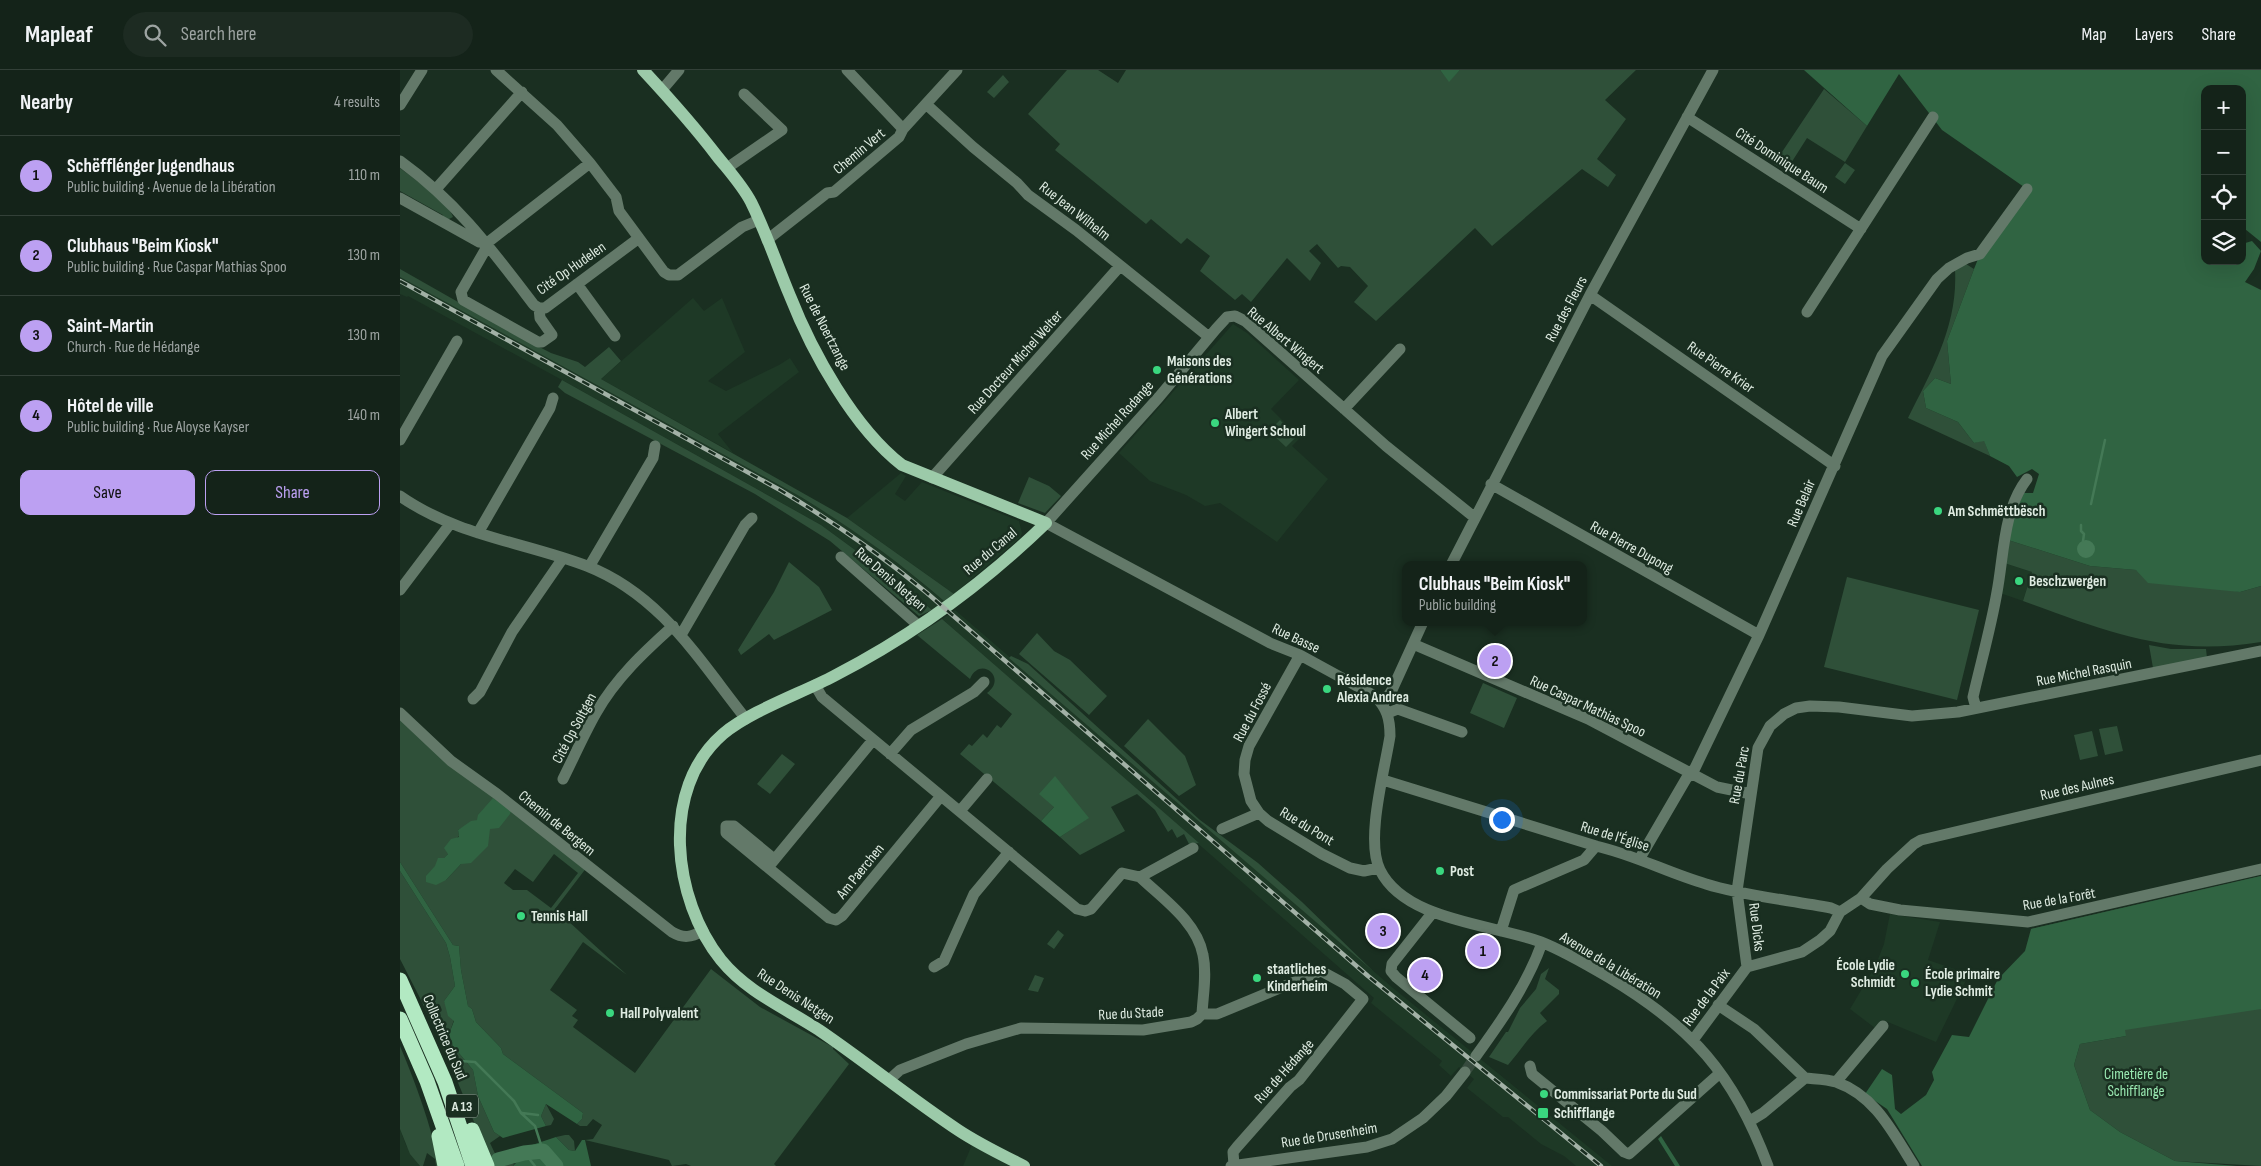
<!DOCTYPE html>
<meta charset="utf-8">
<style>
body{margin:0;font-family:"Sofia Sans Condensed",sans-serif;background:#1d2b22;color:#f1f3f6}
.controls{position:absolute;right:15px;top:15px;display:grid;overflow:hidden;border-radius:10px;box-shadow:0 5px 20px #0002}
.controls button{width:45px;height:45px;display:grid;place-items:center;padding:0;border:0;border-bottom:1px solid #334038;background:#142319;color:#f1f3f6;font:25px sans-serif}
.you{position:absolute;left:1101px;top:749px;width:18px;height:18px;margin:-12px;border:4px solid #fff;border-radius:50%;background:#1a73e8;box-shadow:0 0 0 8px #1a73e833}
.badge{display:grid;place-items:center;width:32px;height:32px;border-radius:50%;background:#bca0f2;color:#111;font-size:16px;font-weight:700}
.pin{position:absolute;translate:-50% -50%;border:2px solid #fff;box-shadow:0 1px 5px #0006}
.popup{position:absolute;left:1002px;top:491px;width:185px;height:65px;box-sizing:border-box;display:grid;place-content:center;border-radius:10px;background:#142319;filter:drop-shadow(0 1px 4px #0005);font-size:16px;white-space:nowrap;color:#9da4a2}
.popup b{font-size:19px;color:#f1f3f6}
.popup::after{content:'';position:absolute;left:50%;top:100%;margin-left:-10px;border:10px solid transparent;border-top-color:#142319}
.list{margin:0;padding:0;list-style:none}
h2{display:flex;justify-content:space-between;align-items:center;height:65px;margin:0;padding:0 20px;font-size:21px}
h2 small{font-size:16px;font-weight:400;color:#9da4a2}
.list li{display:grid;grid-template-columns:32px 1fr auto;gap:15px;align-items:center;box-sizing:border-box;height:80px;padding:0 20px;border-top:1px solid #334038}
.list b{display:block;font-size:19px;white-space:nowrap}
.list p{margin:0;font-size:16px;white-space:nowrap;color:#9da4a2}
.list em{font-size:16px;font-style:normal;color:#9da4a2}
.actions{display:flex;gap:10px;padding:15px 20px}
.actions a{flex:1;padding:11px 0;border:1px solid #bca0f2;border-radius:10px;text-align:center;font-size:18px;color:#bca0f2}
.actions .main{background:#bca0f2;color:#111}
.icon{flex:none;width:28px;height:28px;fill:none;stroke:currentColor;stroke-width:2;stroke-linecap:round;stroke-linejoin:round}
.map{position:relative;flex:none;width:1861px;height:1096px;overflow:hidden}
header{display:flex;align-items:center;gap:30px;box-sizing:border-box;height:70px;padding:0 25px;background:#142319;border-bottom:1px solid #334038}
header strong{font-size:24px}
nav{display:flex;gap:28px;margin-inline-start:auto;font-size:18px}
.search{width:350px;height:45px;background:#1d2b22;display:flex;align-items:center;gap:12px;box-sizing:border-box;padding:0 18px;border-radius:28px;color:#9da4a2;font-size:19px}
main{display:flex}
aside{flex:1;background:#142319}
.map>svg:first-child{display:block}
</style>
<header>
<strong>Mapleaf</strong>
<div class="search"><svg class="icon" aria-label="search" viewBox="0 0 24 24"><circle cx="10" cy="10" r="6"/><path d="M15 15l6 6"/></svg>Search here</div>
<nav><a>Map</a><a>Layers</a><a>Share</a></nav>
</header>
<main>
<aside>
<h2>Nearby<small>4 results</small></h2>
<ul class="list">
<li><span class="badge">1</span><div><b>Schëfflénger Jugendhaus</b><p>Public building · Avenue de la Libération</p></div><em>110 m</em></li>
<li><span class="badge">2</span><div><b>Clubhaus &quot;Beim Kiosk&quot;</b><p>Public building · Rue Caspar Mathias Spoo</p></div><em>130 m</em></li>
<li><span class="badge">3</span><div><b>Saint-Martin</b><p>Church · Rue de Hédange</p></div><em>130 m</em></li>
<li><span class="badge">4</span><div><b>Hôtel de ville</b><p>Public building · Rue Aloyse Kayser</p></div><em>140 m</em></li>
</ul>
<div class="actions"><a class="main">Save</a><a>Share</a></div>
</aside>
<div class="map">
<svg width="1861" height="1096" viewBox="0 0 1861 1096">
<rect width="100%" height="100%" fill="#1a2f21"/>
<path fill="#1e3926" d="M0,207L401,427L444,453L494,490L544,531L532,540L496,510L421,455L162,310L8,226L7,227L0,224Z
M293,228L304,241L322,228L345,282L308,311L326,321L379,295L390,288L399,302L318,364L333,383L201,309Z
M833,254L847,263L899,310L871,339L900,368L892,376L928,409L877,472L820,433L805,436L786,425L750,411L719,383Z
M501,403L506,406L495,424L505,431L522,412L619,451L622,463L620,468L554,524L447,448Z
M1601,492L1632,502L1623,531L1597,522Z
M555,540L993,918L1212,1096H1176L1164,1086L1141,1074L1108,1047H1103L1067,1018L1074,1009L1059,997L1051,1006L1039,995L1042,991L971,933L974,928L542,549Z
M1490,844L1540,852L1528,890L1569,904L1536,972L1483,950L1475,958L1450,939L1475,897L1484,874Z
M0,1059L6,1075L20,1096H0Z
M574,1070L624,1096H563Z"/>
<path fill="#2f5039" fill-rule="evenodd" d="M667,0H698L718,13L726,0H1040L1049,11L1060,0H1236L1205,30L1226,49L1197,89L1216,105L1208,117L1182,99L1092,176L1075,158L976,251L954,232L968,216L950,197L941,196L938,198L917,174L909,181L921,193L910,211L887,188L851,232L842,224L835,230L800,201L810,186L787,168L781,174L751,149L746,154L655,80L660,74L628,44Z
M603,5L609,12L594,28L587,22Z
M1424,19L1467,56L1445,92L1407,68L1386,101L1374,94Z
M1445,93L1455,100L1445,114L1435,107Z
M0,98C12,107 50,134 53,147L47,150L42,147L43,145L0,121Z
M1566,194L1574,199L1547,271L1551,314L1535,308L1523,321L1526,338L1558,352L1574,373L1584,370L1590,386L1508,348C1532,300 1558,255 1555,200Z
M0,199L118,266L151,283L178,292L185,297L209,277L221,291L201,309L447,448L554,524L544,531C499,492 452,458 401,427L0,207Z
M162,310L421,455L496,510L532,540L519,546L430,471L355,424L165,323L158,317Z
M880,350L896,367L886,377L869,361Z
M629,407L649,416L661,426L645,443L618,433Z
M1605,469L1690,496L1736,500L1840,522L1861,516V572C1767,587 1709,562 1623,531L1632,502L1601,492Z
M389,492L419,517L432,540L374,570L369,564L341,585L338,580L374,522Z
M1447,507L1579,540L1557,630L1424,597Z
M542,549L799,773L789,774L784,764L777,768L772,759L768,762L755,740L737,724L711,737L725,761L680,785L660,767L688,748L654,737L641,751L560,684L569,674L572,676L583,664L587,668L597,655L601,658L612,644L587,623C608,608 580,585 570,609L517,565Z
M637,563L654,581L670,590L707,626L689,645L619,584Z
M1749,575L1771,579H1806L1807,588L1753,598Z
M611,586L628,594L800,750L858,793L902,832L973,901L609,588Z
M1083,613L1117,628L1104,658L1070,643Z
M0,643L187,797L155,839L227,905L183,872L150,920L177,940L172,946L178,950L173,957L235,1003L311,899L360,937L433,977V979L449,994L374,1094L376,1096H291L286,1094L272,1096L269,1090L185,1070L193,1069L202,1055L193,1049L187,1056H180L177,1054L182,1049L183,1043L103,984L101,978L76,952L72,939L68,936L61,900L59,876L53,875L0,792ZM77,750L61,794L46,810L26,807L48,784L56,769L59,766L58,760ZM154,784L178,803L151,838L127,820H113L104,813L115,799L133,812Z
M748,649L785,686L796,715L779,726L724,676Z
M1717,656L1723,681L1705,685L1699,659Z
M1692,661L1698,686L1680,690L1674,665Z
M382,684L395,694L370,724L357,714Z
M0,801L46,873L50,887L55,916L44,931L54,950L49,964L53,976L73,1000L78,1026L94,1062L100,1066L90,1073L100,1094H114L113,1096H92L50,993L20,928L0,889Z
M1861,806V1096L1775,1091L1720,1062L1690,1040L1674,995L1680,974L1726,966L1631,859Z
M658,860L664,865L654,879L647,874Z
M1149,898L1145,909L1159,920V924L1140,943L1147,951C1130,964 1121,980 1108,995L1089,987L1106,962H1108L1120,938L1136,919L1141,904Z
M635,905L644,908L638,922L628,920Z
M0,976C17,1016 30,1054 40,1096H36L35,1089L27,1083L23,1096H20L10,1084L0,1059Z
M146,1034L154,1049L151,1055L146,1056L141,1046Z
M165,1065H169L174,1071L175,1081L169,1080L156,1067Z"/>
<path fill="#306442" d="M1040,0H1060L1049,12Z
M1404,0H1861V172L1845,159L1842,162V19H1805V191H1842V174L1852,171L1861,181L1854,199L1845,212L1861,220V516L1840,522L1748,513L1736,500L1690,496L1605,469L1617,423H1633L1639,404L1632,399L1617,407L1609,396L1590,386L1584,371L1574,373L1558,352L1526,338L1523,321L1535,308L1551,314L1547,271L1574,199L1580,184L1627,119L1542,60L1499,4L1467,56Z
M655,706L689,748L660,767L641,751L654,737L639,724Z
M93,728L111,741L110,744L99,758L90,759L88,776L71,793L61,794L46,810L36,815L26,812V806L35,796L38,788H44L48,784L44,778L51,769L59,767L58,760L71,751L77,750L78,745Z
M0,792L53,875L59,876L61,900L68,936L72,939L76,952L101,978L103,984L183,1043L182,1049L177,1054L146,1034L141,1046L146,1056L103,1068L94,1062L78,1026L73,1000L53,976L49,964L54,951L48,946L44,931L55,916L50,887L46,873L0,801Z
M1861,806V939L1725,960L1726,966L1680,974L1674,995L1690,1040L1720,1062L1775,1091L1837,1096H1522L1487,1039L1465,1024L1482,999L1492,1005L1495,1039L1501,1044L1526,1025L1534,1010L1532,1002L1552,965L1569,967L1598,909L1625,881L1631,859Z
M1261,1066L1280,1096H1275L1258,1069Z
M156,1067L169,1080L175,1081L182,1070H185L191,1096H113C123,1085 138,1085 151,1089L143,1081L130,1079L129,1076Z"/>
<path fill="#447956" d="M1677 479a9 9 0 1 1 18 0a9 9 0 1 1-18 0Z
M129,1076L131,1079L143,1081L152,1089C129,1083 122,1094 100,1095L96,1086Z"/>
<g fill="none" stroke-linecap="round" stroke-linejoin="round">
<path stroke="#447956" stroke-width="2.5" d="M1691,434L1705,370
M1681,455V461L1684,464L1683,471
M61,991L75,992L114,1031L121,1043L135,1056L143,1081
M122,1043L138,1045
M127,1086L135,1096
M154,1096L155,1095"/>
<path stroke="#447956" stroke-width="15" d="M98,1090L124,1083L143,1081L156,1096"/>
<path stroke="#374b3e" stroke-width="11" stroke-dasharray="11 5.5" stroke-linecap="butt" d="M1065,1002L1076,986"/>
<path stroke="#637969" stroke-width="11" d="M96,0L157,55L190,93L216,127L219,141L264,202L269,205H278L342,157L359,150
M447,0L503,59
M262,20L279,0
M0,35L22,0
M527,35L573,77L617,113L628,125L676,160L809,267
M1287,47L1461,159
M0,91C57,132 92,180 134,235L139,238H145L239,168
M327,98L382,60L344,24
M36,119L122,22
M0,128L79,172L87,173L190,93
M367,170L427,123L434,122L499,67L503,59L557,0
M88,175L61,222L63,230L138,272H142L152,265L140,248L139,238
M177,214L215,266
M1190,225L1435,396
M1407,242L1533,47
M944,339L1000,279
M0,370L57,271
M532,408L720,196
M1091,414L1359,565
M0,426C57,466 124,472 187,496C261,525 299,590 346,649
M1074,447L986,376L845,251L835,246L827,247L816,259L759,327L646,453L870,573L900,585L975,626C987,638 990,649 990,666C985,699 965,770 980,800C1005,851 1093,854 1141,872C1164,881 1186,894 1208,907C1292,957 1334,1004 1368,1096
M78,463L150,338L153,328
M441,487L519,556
M1051,495L1190,225L1313,0
M189,497L253,388L255,376
M0,520L50,454
M281,565L345,455L352,448
M1013,574L1188,649L1317,717L1351,724
M900,585L849,676L845,690L844,704L851,731L859,743L868,751L922,784L950,798L964,801L978,798
M415,615L422,627L677,839L685,841L691,839L722,803L740,807
M73,629L80,622L112,562L163,488
M983,634L992,620L1023,552
M1576,638L1573,627C1581,592 1591,557 1597,522C1604,485 1603,440 1627,409
M0,643L51,691L97,724L272,862C284,869 291,867 303,861
M988,643L998,639L1062,662
M490,684L511,660L574,622L584,612
M163,709C174,687 184,664 196,643C216,608 244,582 273,556
M983,710L1196,776C1235,785 1268,803 1306,814C1344,826 1390,830 1431,838L1440,842
M560,741L587,709
M822,759L859,743
M793,778L740,807C763,829 797,852 803,885C807,904 803,925 802,944
M1240,788L1286,709L1295,698L1359,565L1482,286L1537,209L1549,198L1567,188L1580,184L1627,119
M374,789L334,756H326V763L429,848L436,850L442,846L541,726
M370,795L473,670
M1461,828L1470,834L1500,840L1628,852L1861,799
M1033,842L992,894L991,901L996,907L1070,968
M1101,861L1114,820L1184,790L1196,776
M534,897L544,891L574,824L609,782
M1347,897L1337,821L1358,678L1370,656L1384,644L1396,638L1410,636L1439,637L1512,646L1558,642L1861,581
M1318,935L1354,959L1405,1008
M802,944H817L921,901L945,914L963,929L899,1010L890,1017L837,1077L833,1082L834,1095
M1293,970L1347,897L1402,882L1420,870L1430,861L1440,842L1461,828L1487,799L1514,774L1521,770L1861,690
M1076,986C1102,950 1127,915 1142,873
M1130,996L1132,1004L1202,1061L1224,1082L1229,1084L1320,1003
M489,1010L500,1000L566,974L621,958L743,960L791,952L797,949L802,944
M1436,1012L1483,956
M1350,1051L1363,1043L1405,1008C1415,1009 1427,1009 1436,1012C1476,1026 1493,1063 1514,1096
M831,1096L967,1077L992,1069L1023,1048L1046,1026L1065,1002"/>
<path stroke="#9ccaa9" stroke-width="12" d="M243,0C269,28 294,56 317,86C329,101 342,115 351,132C366,162 377,195 390,226C412,282 454,358 502,395L646,453C583,514 512,566 434,606C402,623 350,641 323,664C259,719 273,830 321,890C347,922 385,938 419,960C466,992 510,1028 558,1060C579,1074 602,1085 624,1096"/>
<path stroke="#b2e9c2" stroke-width="15" d="M0,910L45,1012L73,1096
M0,949L27,1011L57,1096
M72,1060L87,1096
M39,1066L45,1096"/>
<g stroke="#a2b1a6" stroke-width="4.5">
<path id="rail" d="M0,211L380,420C432,451 481,485 527,523L968,906L1201,1096"/>
</g>
<use href="#rail" stroke="#1a2f21" stroke-width="2.5" stroke-dasharray="8" stroke-linecap="butt"/>
</g>
<g fill="#3ad77f" stroke="#1a2f21" stroke-width="2">
<circle cx="757" cy="300" r="5"/>
<circle cx="815" cy="353" r="5"/>
<circle cx="1538" cy="441" r="5"/>
<circle cx="1619" cy="511" r="5"/>
<circle cx="927" cy="619" r="5"/>
<circle cx="1040" cy="801" r="5"/>
<circle cx="121" cy="846" r="5"/>
<circle cx="1505" cy="904" r="5"/>
<circle cx="857" cy="908" r="5"/>
<circle cx="1515" cy="913" r="5"/>
<circle cx="210" cy="943" r="5"/>
<circle cx="1144" cy="1024" r="5"/>
<rect x="1137" y="1037" width="12" height="12" rx="2.5"/>
</g>
<g text-anchor="middle" stroke-width="5" stroke-linejoin="round" paint-order="stroke">
<rect fill="#1a2f21" stroke="#a3b3a7" stroke-width="1" x="46" y="1024.5" width="32" height="23" rx="4"/>
<g font-size="14" font-weight="bold" fill="#deebe1">
<text x="62" y="1041">A 13</text>
</g>
<g font-size="15" fill="#deebe1" stroke="#1a2f21">
<text transform="translate(459 81) rotate(-40)" y="5">Chemin Vert</text>
<text transform="translate(1382 90) rotate(33)" y="5">Cité Dominique Baum</text>
<text transform="translate(675 141) rotate(38)" y="5">Rue Jean Wilhelm</text>
<text transform="translate(171 198) rotate(-35)" y="5">Cité Op Hudelen</text>
<text transform="translate(1166 239) rotate(-62)" y="5">Rue des Fleurs</text>
<text transform="translate(425 257) rotate(63)" y="5">Rue de Noertzange</text>
<text transform="translate(886 270) rotate(40)" y="5">Rue Albert Wingert</text>
<text transform="translate(615 292) rotate(-48)" y="5">Rue Docteur Michel Welter</text>
<text transform="translate(1321 297) rotate(35)" y="5">Rue Pierre Krier</text>
<text transform="translate(717 350) rotate(-48)" y="5">Rue Michel Rodange</text>
<text transform="translate(1401 433) rotate(-67)" y="5">Rue Belair</text>
<text transform="translate(1232 477) rotate(29)" y="5">Rue Pierre Dupong</text>
<text transform="translate(590 481) rotate(-40)" y="5">Rue du Canal</text>
<text transform="translate(491 509) rotate(41)" y="5">Rue Denis Netgen</text>
<text transform="translate(896 568) rotate(25)" y="5">Rue Basse</text>
<text transform="translate(1684 602) rotate(-11)" y="5">Rue Michel Rasquin</text>
<text transform="translate(1188 636) rotate(25)" y="5">Rue Caspar Mathias Spoo</text>
<text transform="translate(852 642) rotate(-62)" y="5">Rue du Fossé</text>
<text transform="translate(174 658) rotate(-62)" y="5">Cité Op Soltgen</text>
<text transform="translate(1339 705) rotate(-80)" y="5">Rue du Parc</text>
<text transform="translate(1677 717) rotate(-13)" y="5">Rue des Aulnes</text>
<text transform="translate(157 753) rotate(39)" y="5">Chemin de Bergem</text>
<text transform="translate(907 756) rotate(31)" y="5">Rue du Pont</text>
<text transform="translate(1215 766) rotate(17)" y="5">Rue de l'Église</text>
<text transform="translate(460 801) rotate(-51)" y="5">Am Paerchen</text>
<text transform="translate(1659 829) rotate(-10)" y="5">Rue de la Forêt</text>
<text transform="translate(1357 857) rotate(83)" y="5">Rue Dicks</text>
<text transform="translate(1211 895) rotate(31)" y="5">Avenue de la Libération</text>
<text transform="translate(396 926) rotate(33)" y="5">Rue Denis Netgen</text>
<text transform="translate(1306 927) rotate(-53)" y="5">Rue de la Paix</text>
<text transform="translate(731 943) rotate(-3)" y="5">Rue du Stade</text>
<text transform="translate(45 967) rotate(67)" y="5">Collectrice du Sud</text>
<text transform="translate(884 1001) rotate(-48)" y="5">Rue de Hédange</text>
<text transform="translate(929 1065) rotate(-9)" y="5">Rue de Drusenheim</text>
</g>
<g font-size="15" font-weight="bold" fill="#deebe1" stroke="#1a2f21" text-anchor="start">
<text x="767" y="296">Maisons des<tspan x="767" dy="17">Générations</tspan></text>
<text x="825" y="349">Albert<tspan x="825" dy="17">Wingert Schoul</tspan></text>
<text x="1548" y="446">Am Schmëttbësch</text>
<text x="1629" y="516">Beschzwergen</text>
<text x="937" y="615">Résidence<tspan x="937" dy="17">Alexia Andrea</tspan></text>
<text x="1050" y="806">Post</text>
<text x="131" y="851">Tennis Hall</text>
<text x="1495" y="900" text-anchor="end">École Lydie<tspan x="1495" dy="17">Schmidt</tspan></text>
<text x="867" y="904">staatliches<tspan x="867" dy="17">Kinderheim</tspan></text>
<text x="1525" y="909">École primaire<tspan x="1525" dy="17">Lydie Schmit</tspan></text>
<text x="220" y="948">Hall Polyvalent</text>
<text x="1154" y="1029">Commissariat Porte du Sud</text>
<text x="1154" y="1048">Schifflange</text>
</g>
<g font-size="15" fill="#99e8b1" stroke="#1a2f21">
<text x="1736" y="1009">Cimetière de<tspan x="1736" dy="17">Schifflange</tspan></text>
</g>
</g>
</svg>
<div class="controls">
<button>+</button>
<button>−</button>
<button><svg class="icon" aria-label="locate" viewBox="0 0 24 24"><circle cx="12" cy="12" r="6"/><path d="M12 2v4M12 18v4M2 12h4M18 12h4"/></svg></button>
<button><svg class="icon" aria-label="layers" viewBox="0 0 24 24"><path d="M12 4l9 5-9 5-9-5zM3 14l9 5 9-5"/></svg></button>
</div>
<div class="you"></div>
<div class="pin badge" style="left:1083px;top:881px">1</div>
<div class="pin badge" style="left:1095px;top:591px">2</div>
<div class="popup"><b>Clubhaus &quot;Beim Kiosk&quot;</b>Public building</div>
<div class="pin badge" style="left:983px;top:861px">3</div>
<div class="pin badge" style="left:1025px;top:905px">4</div>
</div>
</main>
